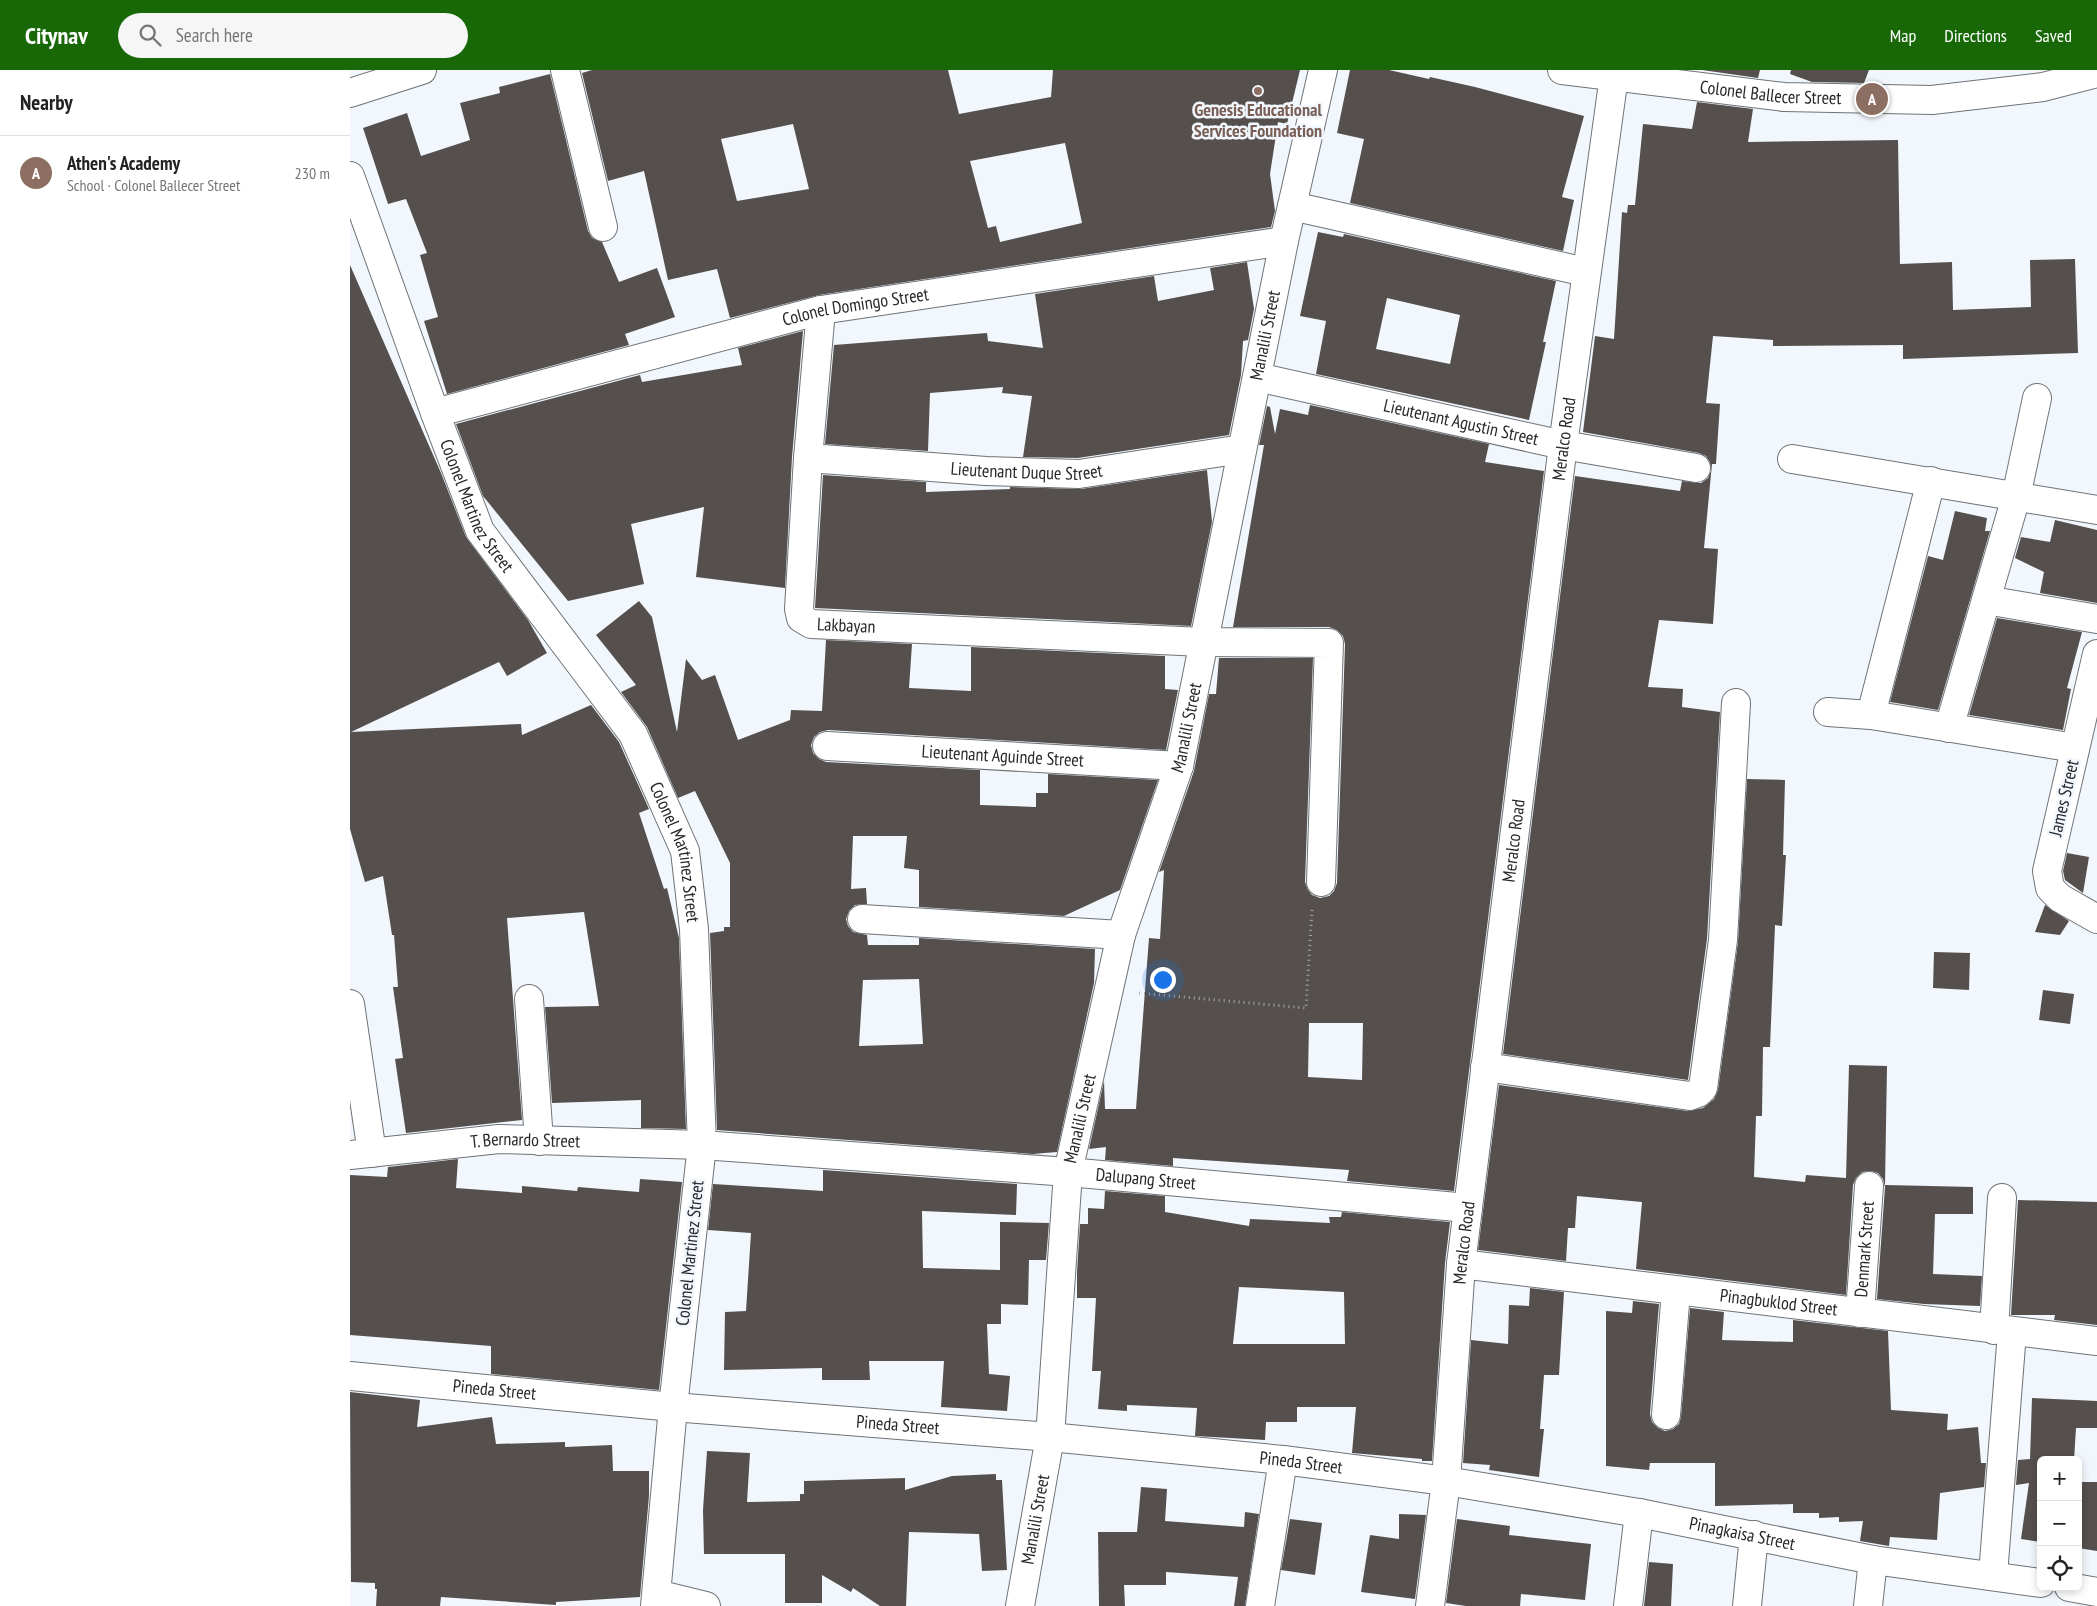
<!DOCTYPE html>
<meta charset="utf-8">
<style>
body{margin:0;font-family:"PT Sans Narrow",sans-serif;background:#f6f6f6;color:#222}
.controls{position:absolute;right:15px;bottom:15px;display:grid;overflow:hidden;border-radius:8px;box-shadow:0 2px 8px #0003}
.controls button{width:45px;height:45px;display:grid;place-items:center;padding:0;border:0;border-bottom:1px solid #e0e0e0;background:#fff;color:#222;font:25px sans-serif}
.you{position:absolute;left:812px;top:909px;width:18px;height:18px;margin:-12px;border:4px solid #fff;border-radius:50%;background:#1a73e8;box-shadow:0 0 0 8px #1a73e833}
.badge{display:grid;place-items:center;width:32px;height:32px;border-radius:50%;background:#186808;color:#fff;font-size:16px;font-weight:700}
.pin{position:absolute;translate:-50% -50%;border:2px solid #fff;box-shadow:0 1px 5px #0006}
.list{margin:0;padding:0;list-style:none}
h2{display:flex;justify-content:space-between;align-items:center;height:65px;margin:0;padding:0 20px;font-size:21px}
h2 small{font-size:16px;font-weight:400;color:#767676}
.list li{display:grid;grid-template-columns:32px 1fr auto;gap:15px;align-items:center;box-sizing:border-box;height:75px;padding:0 20px;border-top:1px solid #e0e0e0}
.list b{display:block;font-size:19px;white-space:nowrap}
.list p{margin:0;font-size:16px;white-space:nowrap;color:#767676}
.list em{font-size:16px;font-style:normal;color:#767676}
.icon{flex:none;width:28px;height:28px;fill:none;stroke:currentColor;stroke-width:2;stroke-linecap:round;stroke-linejoin:round}
.map{position:relative;flex:none;width:1747px;height:1536px;overflow:hidden}
header{display:flex;align-items:center;gap:30px;box-sizing:border-box;height:70px;padding:0 25px;background:#186808;color:#fff}
header strong{font-size:24px}
nav{display:flex;gap:28px;margin-inline-start:auto;font-size:18px}
.search{width:350px;height:45px;background:#f6f6f6;display:flex;align-items:center;gap:12px;box-sizing:border-box;padding:0 18px;border-radius:28px;color:#767676;font-size:19px}
main{display:flex}
aside{flex:1;background:#fff}
.map>svg:first-child{display:block}
</style>
<header>
<strong>Citynav</strong>
<div class="search"><svg class="icon" aria-label="search" viewBox="0 0 24 24"><circle cx="10" cy="10" r="6"/><path d="M15 15l6 6"/></svg>Search here</div>
<nav><a>Map</a><a>Directions</a><a>Saved</a></nav>
</header>
<main>
<aside>
<h2>Nearby<small></small></h2>
<ul class="list">
<li><span class="badge" style="background:#8d6e63">A</span><div><b>Athen's Academy</b><p>School · Colonel Ballecer Street</p></div><em>230 m</em></li>
</ul>
</aside>
<div class="map">
<svg width="1747" height="1536" viewBox="0 0 1747 1536">
<rect width="100%" height="100%" fill="#f1f7fc"/>
<path fill="#55504d" fill-rule="evenodd" d="M242,0H598L609,44L701,27L703,0H950L937,54L928,52L920,104L925,141L921,157L469,225L380,248L367,199L318,210L294,101L258,111L232,3ZM443,54L459,119L387,131L371,69ZM715,73L732,153L650,172L646,156L638,158L620,91Z
M1000,0H1039L1079,9L1080,7L1125,17L1234,46L1212,127L1224,130L1213,181L1000,133L1014,69L987,63Z
M1352,0H1410L1408,8Z
M1441,0H1519L1514,13L1462,12L1440,4Z
M200,4L238,161L242,168L252,172L269,212L307,198L325,247L275,264L279,275L97,324L74,251L88,247L70,185L77,183L56,129L38,134L13,58L57,43L71,86L120,70L110,33L150,23L149,17Z
M1347,32L1403,39L1398,72L1548,70L1550,194L1602,192L1603,240L1681,237L1680,190L1725,189L1728,283L1553,289V275L1423,276V270L1363,266L1356,333L1370,334L1366,394H1362L1354,478L1368,479L1363,554L1309,550L1298,617L1333,619L1332,637L1370,642L1357,869L1338,1010L1153,984L1225,406L1330,421L1332,411L1351,413L1358,408L1361,401L1360,392L1356,386L1349,383L1233,362L1245,266L1264,269L1272,142L1277,143L1278,135H1285L1293,54L1342,59Z
M968,162L993,167L994,164L1206,211L1193,272H1196L1179,350L966,304L976,251L950,246ZM1037,228L1110,245L1100,294L1026,279Z
M897,192L904,239L898,270L893,271L891,305L879,365L728,388L673,387L682,326L652,323L653,317L580,323L578,381L475,374L484,275L637,263L638,271L693,278L685,224L804,206L808,231L864,220L860,198Z
M0,195L91,403L116,467L178,550L197,583L157,606L149,592L1,662L171,654L172,665L241,635L269,672L299,739L289,743L314,819L317,818L329,868L336,1059L291,1058V1030L202,1033L195,937L249,936L234,842L157,848L172,1050L56,1063L45,989L53,988L43,917H48L44,865H42L33,806L15,812L0,759Z
M453,261L442,387L435,518L346,507L354,437L281,454L294,514L218,531L133,426L106,354L290,305L292,312L392,295L388,278Z
M960,335L1139,374L1135,392L1194,401L1104,1121L997,1111L999,1100L823,1088V1096L755,1090L756,1077L739,1079L754,1011L755,1039H786L799,868L810,869L814,800L809,802L844,701L859,624H866L869,588H963L955,812L958,820L962,825L970,828L979,826L984,821L987,813L995,574L993,566L987,560L979,557H883L914,375H909L917,336L920,337L925,364L930,339L958,345ZM959,953H1013L1012,1010L958,1007Z
M857,400L862,452L841,556L465,538L473,405L576,412V422L660,419V417L731,419Z
M1605,441L1637,448L1635,461H1640L1588,640L1540,632L1578,486L1593,490Z
M1705,450L1747,460V533L1690,523L1694,502L1665,488L1671,467L1700,472Z
M289,531L302,547L327,662L336,589L352,610L365,605L388,670L440,650L441,640L472,641L476,570L562,574L559,618L621,621V577L815,586V619L828,620L816,680L478,660L470,662L464,667L461,675L463,683L469,689L476,692L630,700V735L686,737V723H698V704L808,710L770,820L714,846L569,837V800L554,798L557,766H503L501,819L516,818L517,834L505,835L499,841L496,849L498,856L503,862L517,865L518,875H569V868L745,879L744,913L707,1082L683,1084L367,1060L360,863L374,861V857H380V793L345,721L328,728L297,657L271,622L286,615L246,565ZM569,909L573,974L509,976L513,910Z
M1647,548L1732,562L1717,618L1721,619L1713,660L1619,645Z
M1397,709L1435,710L1433,785H1436L1432,856L1425,855L1420,977H1413L1412,1046H1406L1404,1107L1455,1112L1456,1105L1496,1108L1499,995L1537,996L1535,1115L1623,1117V1144H1585L1583,1204L1632,1206L1630,1236L1574,1234L1527,1229L1535,1117L1533,1109L1528,1103L1521,1101L1512,1102L1506,1108L1503,1115L1496,1225L1286,1199L1292,1132L1227,1126L1225,1158H1218L1216,1191L1128,1180L1149,1015L1338,1041L1353,1038L1364,1029L1368,1020L1388,872Z
M1717,783L1739,787L1733,823L1715,810L1713,801Z
M1695,835L1719,851L1710,865L1685,862Z
M1584,882L1620,883L1619,920L1583,918Z
M1693,920L1724,924L1720,954L1689,950Z
M108,1089L106,1118L172,1123V1116L227,1121L228,1117L289,1122L290,1109L332,1112L309,1320L141,1304V1276L0,1265V1105L37,1107L38,1097Z
M473,1100L667,1114L666,1145L572,1141L573,1198L650,1200V1152L699,1153L696,1190H679L678,1235L651,1234V1254H637L639,1304L660,1306L657,1341L591,1337L594,1291H519L520,1310H472V1298L374,1300L375,1242L396,1241L401,1163L358,1160L363,1114L473,1121Z
M755,1121L815,1126V1142L899,1156L900,1149L980,1153L979,1147H991L992,1142L1100,1152L1095,1193L1082,1391H1072V1389L1002,1383L1006,1337H947V1352H916L915,1370L845,1366L847,1338L777,1335V1341L748,1339L751,1301H742L746,1228H727V1202L730,1154H738V1138L754,1139ZM889,1217L994,1222L995,1274H883Z
M1668,1130L1747,1132V1255L1704,1250L1705,1245H1661Z
M1180,1218L1214,1222L1209,1305H1194L1190,1359H1194L1189,1407L1139,1400L1140,1395L1113,1393L1121,1270L1158,1274L1159,1235L1179,1236Z
M1283,1231L1309,1234L1300,1344L1302,1352L1308,1358L1315,1361L1323,1359L1329,1354L1331,1347L1340,1238L1374,1242L1372,1270L1443,1272V1250L1538,1261L1541,1340L1598,1344L1597,1360L1628,1357L1631,1393H1636L1634,1417L1590,1423L1587,1470L1540,1467L1539,1476L1510,1471L1513,1451L1489,1452V1447L1469,1448V1443H1443V1434L1365,1436V1393H1300L1299,1400L1256,1396V1241L1282,1243Z
M0,1322L70,1330L67,1357L142,1347L146,1374L215,1372V1377L262,1375L263,1401H299V1426L290,1527L206,1532V1535L91,1527L90,1536H26L27,1519H25V1513L1,1512Z
M1682,1328L1747,1331V1358H1726L1724,1390H1691V1472L1671,1469L1679,1413L1666,1415L1668,1390L1680,1389Z
M357,1381L400,1383L397,1432L450,1431V1424H454V1411L555,1408V1420L602,1406L646,1404V1410H652L657,1500L632,1501L629,1464L559,1462L556,1536H530L503,1518L501,1522L472,1505V1533H435V1484H354L353,1440Z
M1728,1412H1747V1481L1728,1478Z
M791,1417L817,1419L815,1451L894,1457L895,1442L909,1444L895,1536H884L888,1507L816,1502V1515H774L775,1536H749L748,1462H787Z
M1049,1444L1076,1445L1065,1529L1011,1522L1020,1465L1049,1469Z
M940,1449L972,1453L965,1505L931,1500Z
M1107,1449L1160,1456L1159,1465L1241,1474L1235,1530L1171,1524L1170,1536H1116L1096,1533Z
M1299,1492L1323,1494L1321,1536H1294Z"/>
<g fill="none" stroke-linecap="round" stroke-linejoin="round">
<g stroke="#6e7377" stroke-width="30">
<g id="minor">
<path d="M215,0L253,157"/>
<path id="s1" d="M1212,0L1434,27L1582,30L1693,17L1747,3"/>
<path d="M0,23L72,0"/>
<path id="s2" d="M0,106L85,343L130,461L283,664L335,781L344,859L352,1075L323,1337L305,1536"/>
<path d="M942,136L1236,202"/>
<path id="s3" d="M471,240L458,388L449,539L451,548L461,554L853,572L979,573L971,812"/>
<path id="s4" d="M907,307L1213,375L1346,398"/>
<path d="M1687,328L1666,427L1636,530L1747,549"/>
<path id="s5" d="M85,343L471,240L934,171"/>
<path id="s6" d="M458,388L636,401L729,404L892,379"/>
<path d="M1442,389L1747,440"/>
<path d="M1747,584L1697,801L1700,818L1710,828L1747,849"/>
<path d="M1478,642L1521,645L1725,678"/>
<path d="M1521,645L1581,411"/>
<path d="M1599,658L1636,530"/>
<path id="s7" d="M477,676L829,696"/>
<path d="M512,849L771,865"/>
<path d="M179,929L189,1071"/>
<path d="M0,934L22,1083"/>
<path d="M1135,997L1340,1026L1348,1023L1353,1018L1373,870L1386,633"/>
<path id="s8" d="M0,1085L149,1069L352,1075L718,1102L1118,1138"/>
<path id="s9" d="M1111,1194L1747,1271"/>
<path id="s10" d="M1510,1243L1519,1116"/>
<path d="M1644,1260L1652,1128"/>
<path id="s11" d="M0,1306L323,1337L700,1367L933,1390L1096,1411L1289,1443L1523,1490L1691,1513"/>
<path d="M1316,1345L1326,1221"/>
<path d="M1643,1505L1662,1262"/>
<path d="M1719,1517L1747,1522"/>
<path d="M307,1524L356,1536"/>
<path id="s12" d="M670,1536L700,1367L718,1102L771,865L829,696L934,171L973,0"/>
<path d="M910,1536L933,1390"/>
<path id="s13" d="M1080,1536L1096,1411L1111,1194L1213,375L1264,6"/>
<path d="M1278,1536L1289,1443"/>
<path d="M1397,1536L1404,1465"/>
<path d="M1518,1536L1523,1490"/>
</g>
</g>
<path stroke="#a5aaae" stroke-width="3" stroke-dasharray="1 4" stroke-linecap="butt" d="M789,923L956,938L962,839"/>
<use href="#minor" stroke="#fff" stroke-width="28"/>
</g>
<circle fill="#8d6e63" stroke="#f1f7fc" stroke-width="2" cx="908" cy="21" r="5"/>
<g text-anchor="middle" stroke-width="5" stroke-linejoin="round" paint-order="stroke">
<g font-size="18" fill="#26282a" stroke="#f1f7fc">
<text dy="6" stroke="none"><textPath href="#s1" startOffset="210">Colonel Ballecer Street</textPath></text>
<text dy="6" stroke="none"><textPath href="#s5" startOffset="434">Colonel Domingo Street</textPath></text>
<text dy="6" stroke="none"><textPath href="#s12" startOffset="1298">Manalili Street</textPath></text>
<text dy="6" stroke="none"><textPath href="#s4" startOffset="209">Lieutenant Agustin Street</textPath></text>
<text dy="6" stroke="none"><textPath href="#s13" startOffset="1175">Meralco Road</textPath></text>
<text dy="6" stroke="none"><textPath href="#s6" startOffset="219">Lieutenant Duque Street</textPath></text>
<text dy="6" stroke="none"><textPath href="#s2" startOffset="354">Colonel Martinez Street</textPath></text>
<text dy="6" stroke="none"><textPath href="#s3" startOffset="356">Lakbayan</textPath></text>
<text dy="6" stroke="none"><textPath href="#s12" startOffset="898">Manalili Street</textPath></text>
<text dy="6" stroke="none"><textPath href="#s7" startOffset="176">Lieutenant Aguinde Street</textPath></text>
<text transform="translate(1714 728) rotate(-77)" y="6">James Street</text>
<text dy="6" stroke="none"><textPath href="#s13" startOffset="770">Meralco Road</textPath></text>
<text dy="6" stroke="none"><textPath href="#s2" startOffset="759">Colonel Martinez Street</textPath></text>
<text dy="6" stroke="none"><textPath href="#s12" startOffset="492">Manalili Street</textPath></text>
<text dy="6" stroke="none"><textPath href="#s8" startOffset="176">T. Bernardo Street</textPath></text>
<text dy="6" stroke="none"><textPath href="#s8" startOffset="798">Dalupang Street</textPath></text>
<text dy="6" stroke="none"><textPath href="#s13" startOffset="365">Meralco Road</textPath></text>
<text dy="6" stroke="none"><textPath href="#s10" startOffset="64">Denmark Street</textPath></text>
<text transform="translate(340 1183) rotate(-84)" y="6">Colonel Martinez Street</text>
<text dy="6" stroke="none"><textPath href="#s9" startOffset="320">Pinagbuklod Street</textPath></text>
<text dy="6" stroke="none"><textPath href="#s11" startOffset="145">Pineda Street</textPath></text>
<text dy="6" stroke="none"><textPath href="#s11" startOffset="550">Pineda Street</textPath></text>
<text dy="6" stroke="none"><textPath href="#s11" startOffset="955">Pineda Street</textPath></text>
<text dy="6" stroke="none"><textPath href="#s12" startOffset="88">Manalili Street</textPath></text>
<text dy="6" stroke="none"><textPath href="#s11" startOffset="1402">Pinagkaisa Street</textPath></text>
</g>
<g font-size="18" font-weight="bold" fill="#785e54" stroke="#f1f7fc">
<text x="908" y="46">Genesis Educational<tspan x="908" dy="21">Services Foundation</tspan></text>
</g>
</g>
</svg>
<div class="controls">
<button>+</button>
<button>−</button>
<button><svg class="icon" aria-label="locate" viewBox="0 0 24 24"><circle cx="12" cy="12" r="6"/><path d="M12 2v4M12 18v4M2 12h4M18 12h4"/></svg></button>
</div>
<div class="you"></div>
<div class="pin badge" style="left:1522px;top:29px;background:#8d6e63">A</div>
</div>
</main>
